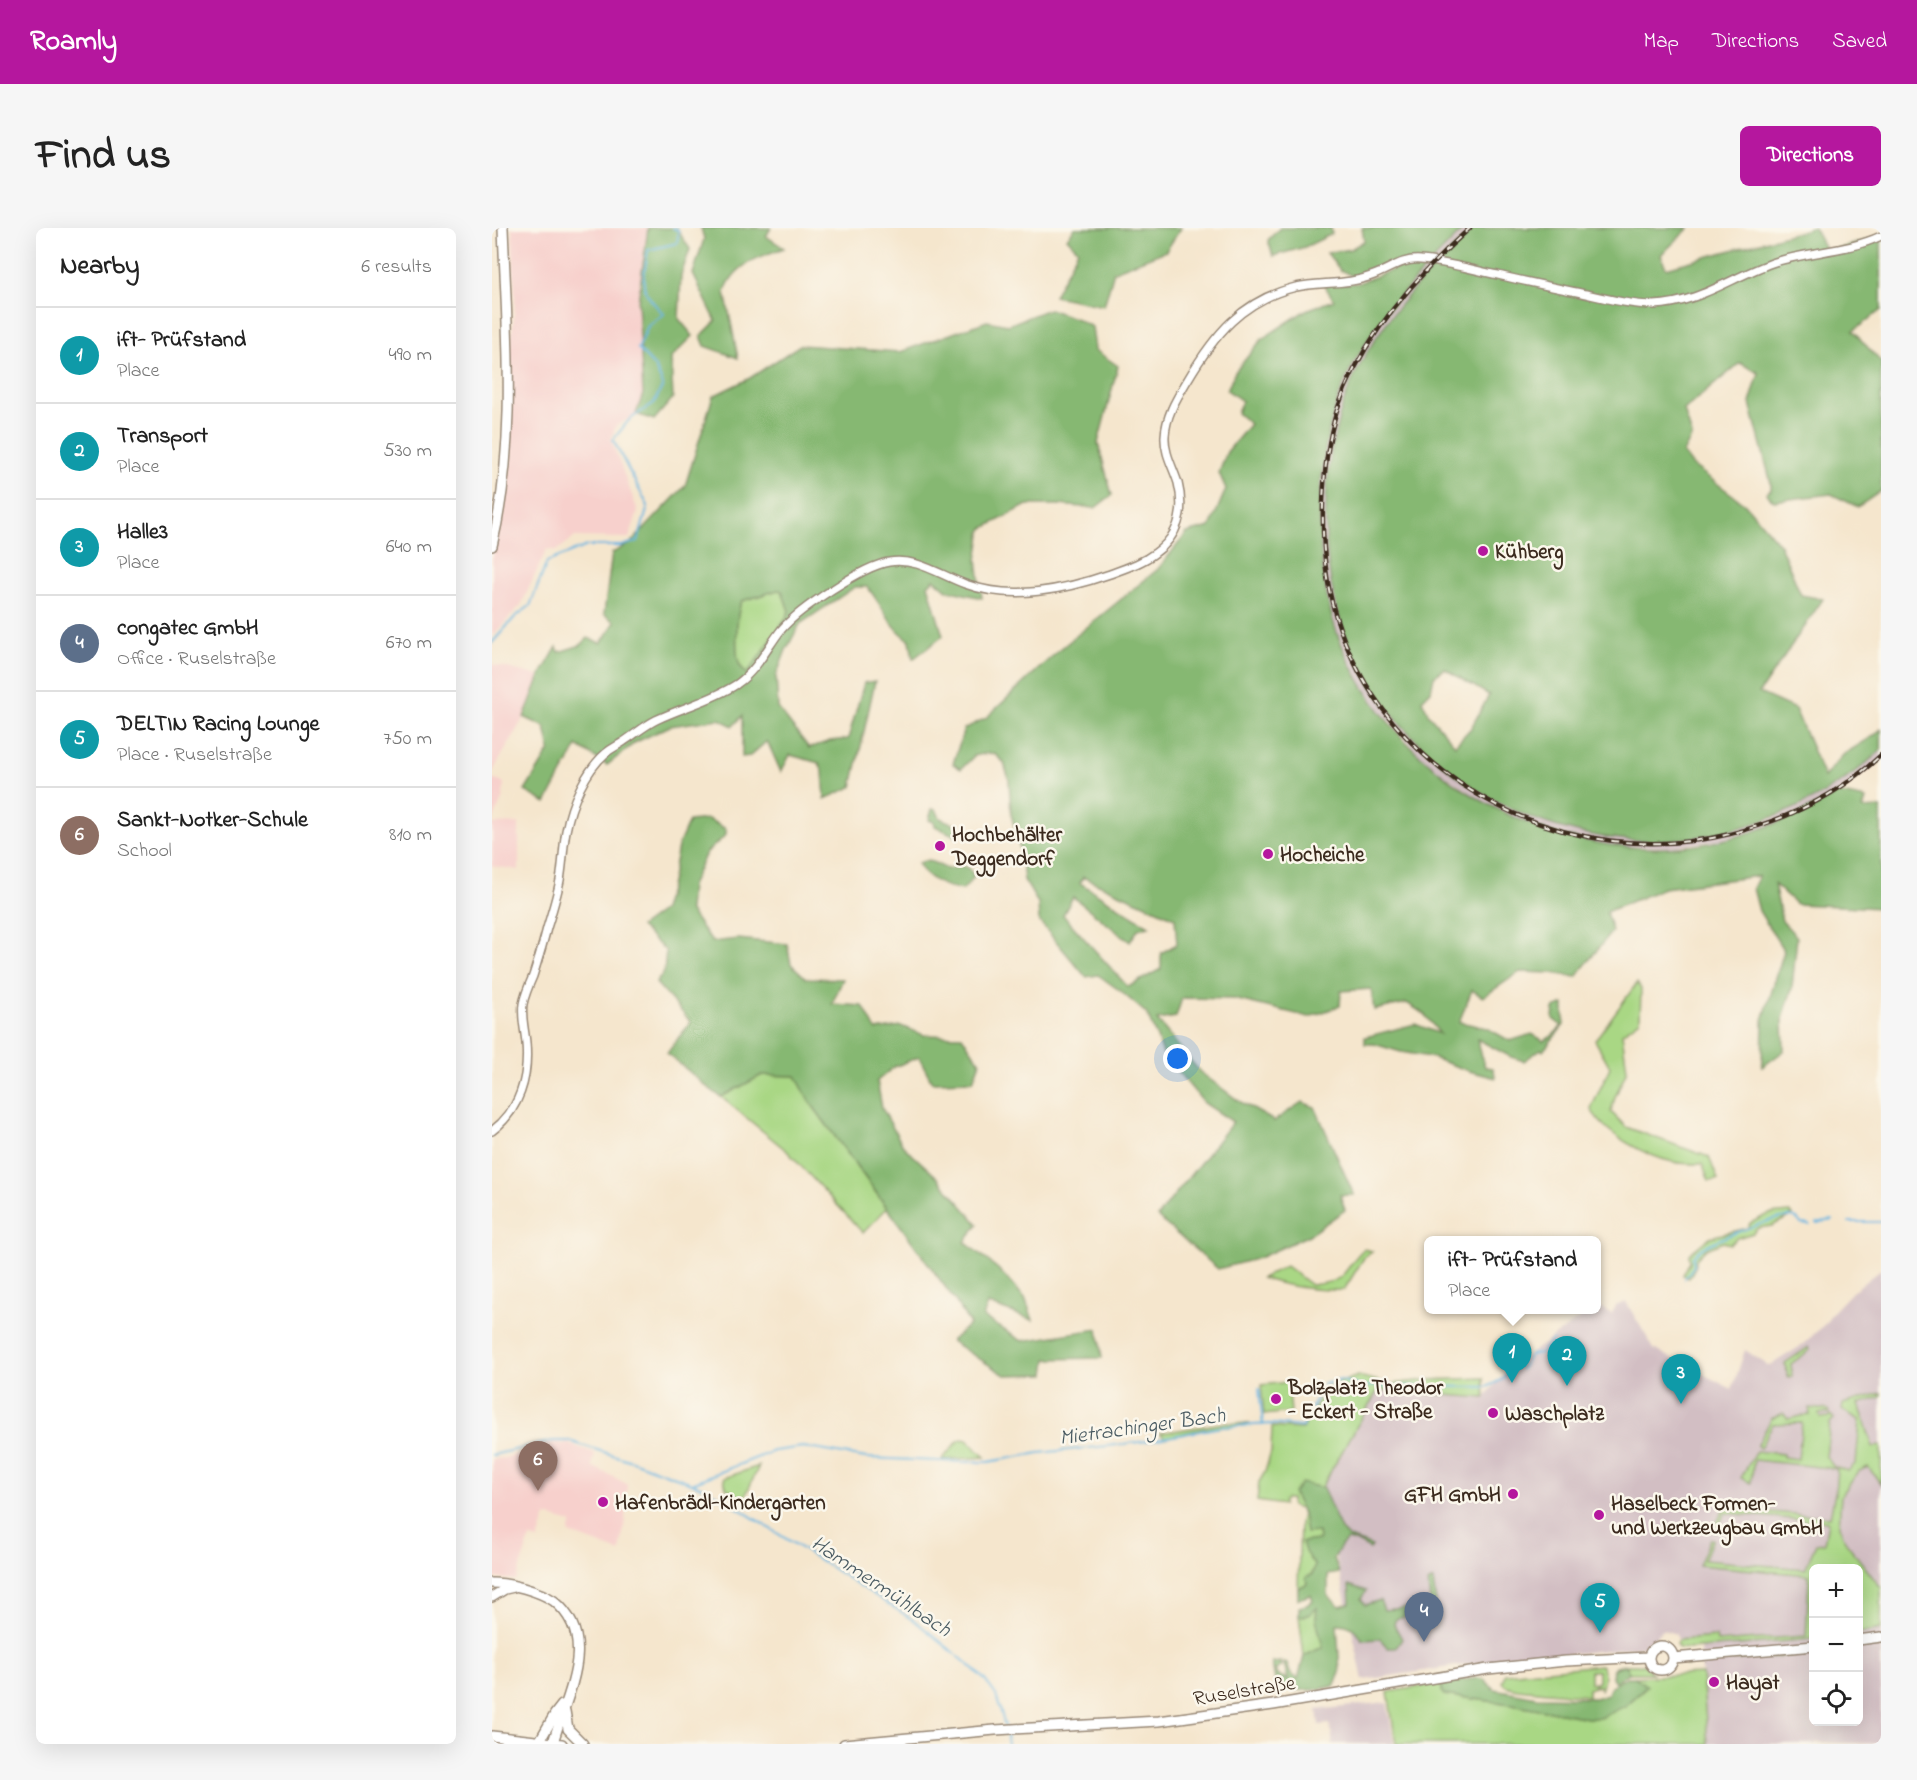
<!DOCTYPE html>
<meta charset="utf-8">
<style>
body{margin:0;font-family:"Indie Flower",sans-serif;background:#f6f6f6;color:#222}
.controls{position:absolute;right:18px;bottom:18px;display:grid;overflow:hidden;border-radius:9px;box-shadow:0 6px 24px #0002}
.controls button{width:54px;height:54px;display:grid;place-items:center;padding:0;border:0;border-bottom:2px solid #e0e0e0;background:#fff;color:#222;font:30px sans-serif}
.you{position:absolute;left:686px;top:831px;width:21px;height:21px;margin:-15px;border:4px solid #fff;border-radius:50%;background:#1a73e8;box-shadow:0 0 0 9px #1a73e833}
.badge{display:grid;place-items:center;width:39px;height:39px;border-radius:50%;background:#b5179e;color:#fff;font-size:20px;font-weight:700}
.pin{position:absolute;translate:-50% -50px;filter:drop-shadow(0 2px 3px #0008)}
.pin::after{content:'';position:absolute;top:32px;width:21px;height:18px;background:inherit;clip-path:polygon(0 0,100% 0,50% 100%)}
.popup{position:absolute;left:932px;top:1008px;width:177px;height:78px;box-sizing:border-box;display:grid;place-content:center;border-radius:9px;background:#fff;filter:drop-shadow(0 2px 4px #0005);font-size:20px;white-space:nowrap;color:#767676}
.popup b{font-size:22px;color:#222}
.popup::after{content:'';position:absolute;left:50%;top:100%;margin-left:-12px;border:12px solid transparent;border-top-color:#fff}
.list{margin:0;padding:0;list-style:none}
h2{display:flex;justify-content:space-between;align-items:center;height:78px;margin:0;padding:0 24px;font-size:26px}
h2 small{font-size:20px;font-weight:400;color:#767676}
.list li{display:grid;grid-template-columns:39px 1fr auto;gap:18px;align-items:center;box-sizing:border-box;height:96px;padding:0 24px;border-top:2px solid #e0e0e0}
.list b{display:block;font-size:22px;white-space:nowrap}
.list p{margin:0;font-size:20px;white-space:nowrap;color:#767676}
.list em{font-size:20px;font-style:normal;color:#767676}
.icon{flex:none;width:33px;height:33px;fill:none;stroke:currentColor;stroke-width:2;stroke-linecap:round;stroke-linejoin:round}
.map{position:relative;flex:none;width:1389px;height:1516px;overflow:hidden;border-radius:9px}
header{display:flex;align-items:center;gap:36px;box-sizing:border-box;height:84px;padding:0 30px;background:#b5179e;color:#fff}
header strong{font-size:28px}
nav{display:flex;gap:33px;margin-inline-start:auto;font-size:21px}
.intro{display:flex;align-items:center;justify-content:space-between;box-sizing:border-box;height:144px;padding:0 36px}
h1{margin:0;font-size:42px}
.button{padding:15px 27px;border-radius:9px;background:#b5179e;color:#fff;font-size:21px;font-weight:700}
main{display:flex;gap:36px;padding:0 36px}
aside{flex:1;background:#fff;border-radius:9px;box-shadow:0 6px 24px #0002}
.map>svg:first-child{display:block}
</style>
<header>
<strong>Roamly</strong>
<nav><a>Map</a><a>Directions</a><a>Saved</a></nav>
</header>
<div class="intro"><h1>Find us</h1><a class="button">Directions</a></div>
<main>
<aside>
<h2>Nearby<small>6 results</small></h2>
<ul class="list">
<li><span class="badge" style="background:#0f9aa8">1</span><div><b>ift- Prüfstand</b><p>Place</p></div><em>490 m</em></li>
<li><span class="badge" style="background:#0f9aa8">2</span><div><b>Transport</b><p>Place</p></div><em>530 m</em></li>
<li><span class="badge" style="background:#0f9aa8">3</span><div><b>Halle3</b><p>Place</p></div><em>640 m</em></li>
<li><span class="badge" style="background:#5c6f8a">4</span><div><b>congatec GmbH</b><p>Office · Ruselstraße</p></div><em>670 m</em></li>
<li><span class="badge" style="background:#0f9aa8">5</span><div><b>DELTIN Racing Lounge</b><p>Place · Ruselstraße</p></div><em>750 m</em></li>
<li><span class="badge" style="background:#8d6e63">6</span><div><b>Sankt-Notker-Schule</b><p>School</p></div><em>810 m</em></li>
</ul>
</aside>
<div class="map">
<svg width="1389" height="1516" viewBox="0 0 1389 1516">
<rect width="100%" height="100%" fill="#fbf7ec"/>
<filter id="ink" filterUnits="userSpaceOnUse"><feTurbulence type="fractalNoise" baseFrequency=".0167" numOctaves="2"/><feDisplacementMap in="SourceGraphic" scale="12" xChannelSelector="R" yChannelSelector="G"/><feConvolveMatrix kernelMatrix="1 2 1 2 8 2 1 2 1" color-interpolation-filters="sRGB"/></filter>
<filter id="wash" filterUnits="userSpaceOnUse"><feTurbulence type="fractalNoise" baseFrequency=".008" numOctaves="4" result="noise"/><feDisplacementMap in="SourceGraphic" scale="24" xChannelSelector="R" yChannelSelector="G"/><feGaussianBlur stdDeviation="1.35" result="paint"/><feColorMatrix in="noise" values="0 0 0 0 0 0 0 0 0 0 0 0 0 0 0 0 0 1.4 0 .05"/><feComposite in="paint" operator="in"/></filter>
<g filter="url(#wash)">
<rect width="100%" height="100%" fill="#f5e6cd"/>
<path fill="#f7d0cc" d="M20,0H156L146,74L151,166L144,186L124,198L119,212L146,283L137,310L83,309L64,323L55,321L29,377L0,408V288L10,293L19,227L18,126L23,75Z
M0,436L48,448L32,489L0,545Z
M0,551L12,555L11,569L0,595Z
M27,595V642L0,638V596Z
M61,1215L76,1216L103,1225L100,1238L135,1256L133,1292L128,1324L77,1305L80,1295L54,1288L46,1312L38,1310L24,1352L0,1350V1231L13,1230Z"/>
<path fill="#d2bec3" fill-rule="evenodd" d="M973,0H983L946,36L900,88L882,114L864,147L849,183L840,217L835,250L834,318L842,371L851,401L863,428L875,451L892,477L933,523L955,541L992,567L1045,592L1098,607L1126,611L1177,613L1207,609L1253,599L1282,590L1329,567L1359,548L1389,522V532L1350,562L1314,583L1285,596L1228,612L1177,619L1125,618L1097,614L1042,598L989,572L951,546L929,528L887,481L869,454L857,431L845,403L836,373L828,319L829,249L834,216L842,181L858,144L876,110L895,84L915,60Z
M1389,1041V1516L1325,1514L1323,1516H1216L1208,1421L1186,1416L1184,1406L1171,1402L1154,1418L971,1437L871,1452L829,1260L886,1162L993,1169L1015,1142L1098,1083L1107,1079L1120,1086L1123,1078L1134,1074L1162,1121L1240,1161L1253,1122L1277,1138L1309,1118L1334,1095L1339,1086L1360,1064ZM1322,1340H1366V1494H1322Z
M895,1474L902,1516H841L838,1496L827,1497L825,1482Z"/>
<path fill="#a9d784" stroke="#728051" stroke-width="1.5" d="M286,362L290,363L297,383L294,391L255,447C253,444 248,439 247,435C243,425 244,382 250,373Z
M1145,755L1149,761L1148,792L1130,805L1135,842L1123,869L1119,884L1134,899L1217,929L1226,952L1217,953L1210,936C1200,936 1190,936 1181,934C1154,928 1112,906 1099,881L1118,839L1103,812Z
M270,847L304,848L318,874L395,980L371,1005L295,923L229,869Z
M1298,984L1301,987L1280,998L1266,1000L1261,1005L1245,1010L1238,1016L1231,1014L1214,1021L1204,1031L1203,1039L1197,1050L1191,1047L1198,1033L1197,1026L1218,1009L1256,1000L1258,995L1277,986Z
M872,1021L880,1023L873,1028L852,1062C823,1063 797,1059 769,1050L794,1038L819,1057C827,1056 840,1055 847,1050C857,1043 861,1029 872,1021Z
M1317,1119L1318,1122L1299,1136L1300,1148L1296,1149L1293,1135Z
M866,1148L899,1156L934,1152L992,1150L993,1170L886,1162L829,1260L811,1285L814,1304H826L827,1312L817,1330L823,1338L815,1356L806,1360L808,1294L810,1286L808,1281L799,1278V1271H794L791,1273V1277L765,1273L767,1254L773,1244L779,1224L780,1199L810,1201L835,1159Z
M796,1154L799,1184L772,1187L769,1157Z
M1389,1165V1169L1367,1176L1381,1219L1389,1218V1256L1376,1239L1367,1243L1349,1268L1347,1298L1353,1313L1389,1360V1401L1367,1405L1366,1340H1322L1321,1411L1197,1421L1187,1420L1184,1416L1186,1412L1224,1409L1225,1414L1314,1408L1317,1347L1207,1337L1218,1311H1221L1212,1332L1313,1341L1324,1316L1332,1315L1336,1294L1233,1285L1224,1304L1221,1303L1232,1280L1338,1289L1343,1265L1345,1241L1262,1232L1259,1255L1249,1250L1264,1223L1291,1226V1229L1306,1231L1310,1195L1281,1196L1268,1220L1265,1218L1279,1191L1291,1185L1296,1191L1318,1186L1317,1180L1337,1182L1338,1185L1327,1186L1328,1190L1337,1189L1339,1187L1342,1191L1338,1195L1334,1229L1342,1239L1356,1243L1364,1235L1368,1192L1350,1182L1351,1176Z
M732,1195L757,1196L756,1197L712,1201L673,1210L668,1205Z
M470,1211L475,1212L493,1229L450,1232L466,1213Z
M267,1238L252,1271L234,1260L232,1250Z
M825,1379L824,1391L831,1419L812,1428L807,1388L817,1387Z
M1321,1423V1426L1198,1435L1197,1437L1194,1438V1434Z
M1109,1437C1114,1444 1112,1454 1109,1462L1107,1458L1104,1459L1103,1455L1106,1454V1443H1098V1455H1101L1102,1459L1096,1461V1468L1025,1461L1014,1458L1010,1454L1013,1446Z
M1130,1437H1152L1160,1445H1136L1135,1438L1131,1437L1121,1441L1123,1438Z
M1210,1446L1216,1516H904L896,1464L950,1455L949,1463L952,1467L1020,1476L1096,1490L1133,1478L1155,1459L1143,1449Z"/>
<path fill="#86b872" stroke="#607148" stroke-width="1.5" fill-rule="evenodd" d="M156,0H184L198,21L189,47L187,91L201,108L179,130L181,170L162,192L144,186L151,166L146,74Z
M209,0H279L274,8L292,20C268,28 241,37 233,64L246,130L213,118L209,108L224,93L201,46L212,11Z
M583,0H689L674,23L622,43L612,78L562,68L586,22L575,10Z
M788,0H839L840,6L813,19L781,28L776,12Z
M870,0H973C920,53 864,109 842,183C833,213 829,245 828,277C827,319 830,361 844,402C892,537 1034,625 1176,620C1235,617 1295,595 1345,565L1374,571L1371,581L1389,580V680L1304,676L1282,656L1290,693L1305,709L1300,760L1291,791L1292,823L1270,839L1271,792L1292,723L1267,683L1261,660L1267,648L1172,660L1114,684L1120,703L1084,749L1060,745L1028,744L991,769L980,762L967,794L995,800L1018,813L1040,806L1052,813L1060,808L1070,798L1061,791L1062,780L1072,776V797L1051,823L1049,821L1032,833L1019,829L985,811L993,839L1001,840L1004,850L977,843L938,829L909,824L882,816H873V809L923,796L948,806L932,786L915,775L882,782L879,761L849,763L848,778L817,789L742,771L690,770L684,789L665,792L708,844L747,873L782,893L810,874L823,879L862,967H848L853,982L817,1007L767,1030L726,1041L665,989L741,894L712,875L672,827L655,786L627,762L606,747L594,749L547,693L546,675L532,652L529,626L519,586L517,552L512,535L503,526L496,525L482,528L469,541L461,536L472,501L494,490L567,422L666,341L695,305L718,299L734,261L727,245L735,224L758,196L745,185L750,173L735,162L743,144L770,111L814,82L842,72L832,57L866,55L911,38L909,35L864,50L848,42L835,25L859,21L872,13ZM591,649L683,690L685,716L669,725V741L636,759L571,687L581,669L638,714L646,701L657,698L588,655Z
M983,0H1197L1169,27L1174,40L1320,0H1322L1335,24L1389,8V82L1361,103L1389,134V263L1366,279L1339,266L1282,273L1274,265L1279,262V255L1258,175L1267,145L1248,135L1192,182L1200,208L1191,225L1200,237L1253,276L1265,290L1288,317L1309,367L1331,371L1267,465L1303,481L1332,549L1352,526L1383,507L1389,501V522C1347,562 1296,588 1239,602C1120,632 1001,595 917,505C888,475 864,438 850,398C828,331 829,253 848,186C868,114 929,48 983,0ZM953,441L997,467L979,500L963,517L937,487L930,472L939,463L942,448Z
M557,81L585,91L600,99L603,122L626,138L606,215L620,267L603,280L566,277H535L490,301L485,332L490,370L455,362L442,351L436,357L451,408L421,431L418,412C398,400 390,376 375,359H363L308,396L294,422L284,448L286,480L317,520L338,513L356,511L372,455L383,453L360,559L333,571L331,544L327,535L298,527L289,544L275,513L258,528L250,529V488L241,498L227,491L178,498L144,514L115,537L85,518L54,575L33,563L58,522L53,499L32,489L48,448L65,419L67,424L89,417L96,410L109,415L123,394L112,386L120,325L138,316L193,258L221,168L258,150L308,117L408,124L495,93L516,97ZM286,362L290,363L297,383L294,391L255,446C252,443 248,439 247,435C243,424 244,382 250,373Z
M440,581H444L448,590L464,597L467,606L463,608L443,598L442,594L437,592Z
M216,591L234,601V607L214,625L199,658L197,682L220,714L246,711L295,716L299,736L314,750L351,751L340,776L371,778L384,802L409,798L432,807L470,808L488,834L481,853L440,854L427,829L402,839L385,853L390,880L411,918L446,950L486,996L473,1014L506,1041L533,1070L541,1092L496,1076L491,1089L530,1113L606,1101L610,1130L555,1131L553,1146L513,1147L459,1113L478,1096L462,1071L318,874L304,848L270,847L229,869L214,858L175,825L199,794L164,755L172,744L174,723L148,699L171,682L179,655L186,618L197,593Z
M436,632L455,641L471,638L477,640L482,649L471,662C452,659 434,652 426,635Z
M809,1255L831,1260L849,1302L856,1309L880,1318L878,1321L865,1314L855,1312L849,1318L842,1330L847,1345L836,1347V1368L848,1378L858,1375L857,1357L874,1363L869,1371L873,1377L888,1372L892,1382L926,1379L938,1374L936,1355L941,1352L945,1380L942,1384L904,1391L902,1396L910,1411L904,1420H896L888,1411L871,1412C863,1401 858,1396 845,1396L848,1445L842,1458C826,1462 812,1464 795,1461L794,1458H784L780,1435L789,1434L790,1438L783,1443L786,1447L796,1452L792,1435H795L798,1445L806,1451L812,1428L831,1419L824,1391L825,1380L817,1387L807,1388V1379L815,1377L821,1372L819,1367L806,1371V1360L815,1356L814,1349L820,1347L823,1338L813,1324L810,1314L827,1312L826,1304L814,1305L811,1285L801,1265Z
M1131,1437L1135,1438L1136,1445L1123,1454L1120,1449L1121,1441Z
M1135,1449H1143L1155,1458L1133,1478L1109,1490H1096L1020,1476L952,1467L949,1463L950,1455L986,1450L992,1451L1002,1461L1045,1469L1103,1470L1116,1466L1119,1458Z"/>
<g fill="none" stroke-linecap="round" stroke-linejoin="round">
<path stroke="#67b5e1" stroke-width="2" d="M0,415L23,389L38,378L55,334L95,318H130L146,313L156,278L121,212L137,192L162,175L171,157L163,139L146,121L156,98L172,86C145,60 151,57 156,22L185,15L187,3L181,0
M1357,994H1389
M1325,995L1340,992
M1192,1051L1202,1038L1201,1028C1205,1025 1208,1021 1212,1019C1224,1012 1286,987 1298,989C1303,989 1307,992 1309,996L1318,997
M767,1161L771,1197
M0,1227L61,1213H77L143,1234L208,1258L227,1268L423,1393L477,1437L493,1452L504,1467L513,1498
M200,1255L282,1223L311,1219L374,1230L471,1234H496L547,1225L616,1218L655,1213L729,1199L779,1196L810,1199L832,1156L849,1152L867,1158L995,1159L1011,1151L1020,1138L1026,1137L1029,1141L1038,1127L1048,1125L1061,1112
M514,1504L516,1516"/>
</g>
</g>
<g filter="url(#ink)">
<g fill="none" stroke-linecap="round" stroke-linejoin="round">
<g stroke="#988876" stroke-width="10">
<path id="minor" d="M0,903C28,882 37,849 34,815C33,802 29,789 31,776C33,766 37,757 41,748C46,732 51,716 55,700C60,684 65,668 68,652C71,636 71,619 74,603C79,576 93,543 114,525C120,520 125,518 131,514C142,507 152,498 164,492C191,479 221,472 245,456C265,442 275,420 289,402C307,381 371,338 397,334C424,329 448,347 473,356C520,373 572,362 618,346C634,340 650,335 663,325C687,308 693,283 686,255C681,239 672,225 673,208C674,187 685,170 695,153C722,107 750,72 804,59C830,54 857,57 882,47C898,41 911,30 929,32C955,34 981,42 1006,47C1035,54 1065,60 1094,66C1116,71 1139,77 1162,77C1206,76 1243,47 1283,34C1318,23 1355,24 1389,8"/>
</g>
<g stroke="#988876" stroke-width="12">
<path id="major" d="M0,318C25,214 15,105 11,0
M0,1355C18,1355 47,1363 62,1373C109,1411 73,1469 61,1515
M0,1369L13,1361L22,1359
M1366,1412L1389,1409
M1157 1430a12 12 0 1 1 24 0a12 12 0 1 1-24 0Z
M1181,1430L1322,1418
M73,1483L76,1501L91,1516
M0,1508L70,1516
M47,1514L63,1486L70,1477
M352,1516L503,1502L667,1493L781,1477L996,1441L1074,1433L1156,1429"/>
</g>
<use href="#minor" stroke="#fff" stroke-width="7"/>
<use href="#major" stroke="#fff" stroke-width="9"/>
<g stroke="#3b2a1e" stroke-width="4.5">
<path id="rail" d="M978,0C923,49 869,110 845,182C836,212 832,244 831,275C830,318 833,360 848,401C904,558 1079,645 1238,606C1294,592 1347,567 1389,527"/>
</g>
<use href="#rail" stroke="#fbf7ec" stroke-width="2" stroke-dasharray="7" stroke-linecap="butt"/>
</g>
</g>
<g fill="#b5179e" stroke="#fbf7ec" stroke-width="2">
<circle cx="991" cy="323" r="6"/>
<circle cx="448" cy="618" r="6"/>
<circle cx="776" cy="626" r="6"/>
<circle cx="784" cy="1171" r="6"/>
<circle cx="1001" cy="1185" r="6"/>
<circle cx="1021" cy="1266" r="6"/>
<circle cx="111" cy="1274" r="6"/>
<circle cx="1107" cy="1287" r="6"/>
<circle cx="1222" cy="1454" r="6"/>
</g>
<g text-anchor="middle" stroke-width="5" stroke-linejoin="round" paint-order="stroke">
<g font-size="21" font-weight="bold" fill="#3b2a1e" stroke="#fbf7ec" text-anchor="start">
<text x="1003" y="330">Kühberg</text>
<text x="460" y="613">Hochbehälter<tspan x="460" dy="24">Deggendorf</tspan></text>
<text x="788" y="633">Hocheiche</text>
<text x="796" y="1166">Bolzplatz Theodor<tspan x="796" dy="24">- Eckert - Straße</tspan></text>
<text x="1013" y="1192">Waschplatz</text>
<text x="1009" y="1273" text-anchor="end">GFH GmbH</text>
<text x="123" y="1281">Hafenbrädl-Kindergarten</text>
<text x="1119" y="1282">Haselbeck Formen-<tspan x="1119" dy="24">und Werkzeugbau GmbH</tspan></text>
<text x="1234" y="1461">Hayat</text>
</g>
<g font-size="21" fill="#3b2a1e" stroke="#fbf7ec">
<text transform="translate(752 1462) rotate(-9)" y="7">Ruselstraße</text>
</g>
<g font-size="22" font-style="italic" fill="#4a5b62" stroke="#fbf7ec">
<text transform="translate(650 1197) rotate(-8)" y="8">Mietrachinger Bach</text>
<text transform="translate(390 1357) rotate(34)" y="8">Hammermühlbach</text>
</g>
</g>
</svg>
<div class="controls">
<button>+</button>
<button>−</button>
<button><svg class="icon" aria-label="locate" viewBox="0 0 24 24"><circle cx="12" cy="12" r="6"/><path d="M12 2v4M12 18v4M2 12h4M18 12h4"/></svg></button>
</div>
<div class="you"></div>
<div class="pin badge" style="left:1020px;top:1155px;background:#0f9aa8">1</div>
<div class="popup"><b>ift- Prüfstand</b>Place</div>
<div class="pin badge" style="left:1075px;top:1158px;background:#0f9aa8">2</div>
<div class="pin badge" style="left:1189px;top:1176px;background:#0f9aa8">3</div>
<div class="pin badge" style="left:932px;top:1414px;background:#5c6f8a">4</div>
<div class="pin badge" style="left:1108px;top:1405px;background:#0f9aa8">5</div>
<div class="pin badge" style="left:46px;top:1263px;background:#8d6e63">6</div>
</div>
</main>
